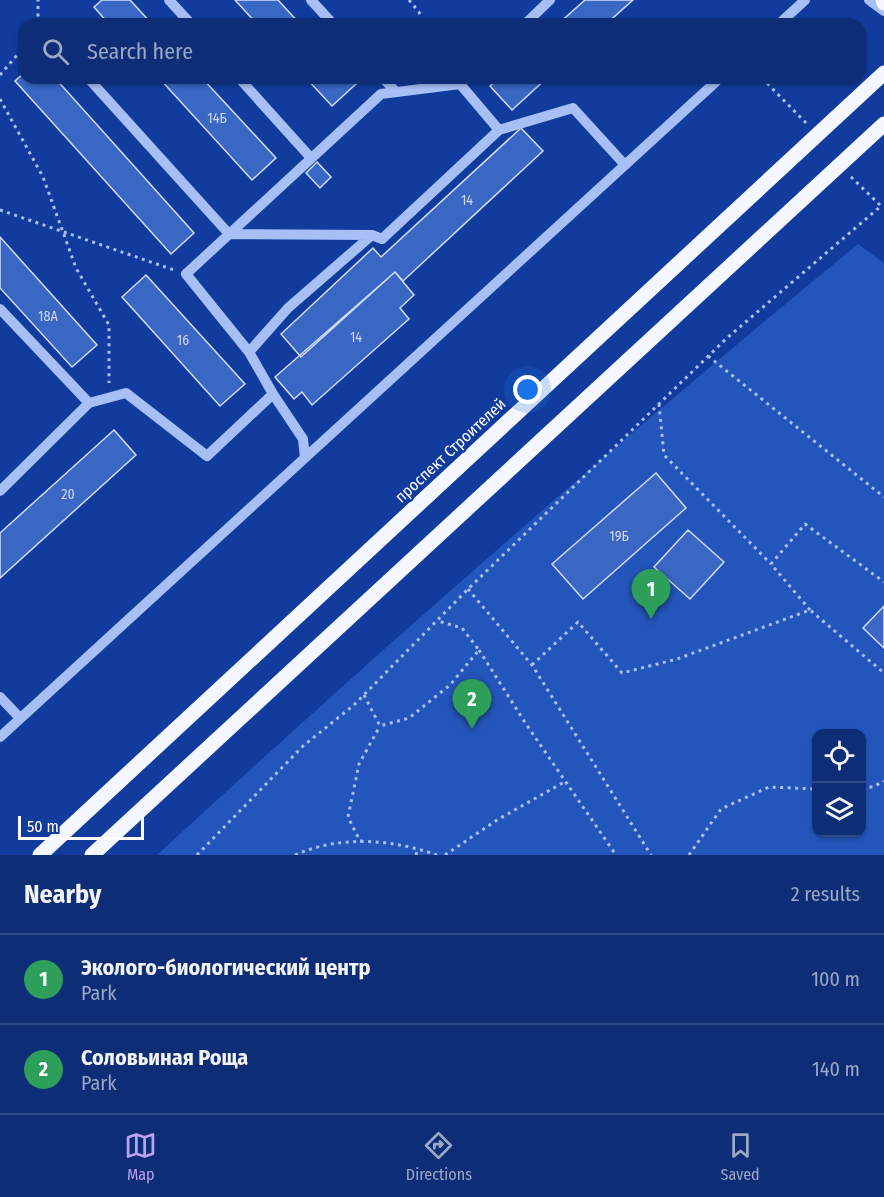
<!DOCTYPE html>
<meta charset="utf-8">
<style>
body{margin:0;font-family:"Fira Sans Condensed",sans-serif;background:#1b397e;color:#f1f3f6}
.controls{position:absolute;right:18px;bottom:18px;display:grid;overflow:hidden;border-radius:12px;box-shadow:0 2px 4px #0004}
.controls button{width:54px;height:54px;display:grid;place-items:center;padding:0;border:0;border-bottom:2px solid #2d4988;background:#0d2d76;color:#f1f3f6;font:30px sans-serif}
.scale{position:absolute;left:18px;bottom:15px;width:126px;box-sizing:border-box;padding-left:6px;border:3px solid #fff;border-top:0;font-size:16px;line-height:21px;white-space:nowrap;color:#fff;-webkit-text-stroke:4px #113c9d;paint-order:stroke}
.you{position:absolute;left:528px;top:390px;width:21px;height:21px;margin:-15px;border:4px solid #fff;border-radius:50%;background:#1a73e8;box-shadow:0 0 0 9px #1a73e833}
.badge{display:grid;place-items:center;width:39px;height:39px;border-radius:50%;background:#bca0f2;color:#fff;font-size:20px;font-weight:700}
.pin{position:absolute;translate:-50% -50px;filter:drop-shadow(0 2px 3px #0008)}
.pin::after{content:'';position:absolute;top:32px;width:21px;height:18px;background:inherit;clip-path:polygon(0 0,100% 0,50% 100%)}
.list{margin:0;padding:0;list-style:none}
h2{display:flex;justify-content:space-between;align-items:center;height:78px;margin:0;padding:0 24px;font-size:26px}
h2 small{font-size:20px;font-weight:400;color:#9aa8c5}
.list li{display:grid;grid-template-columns:39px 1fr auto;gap:18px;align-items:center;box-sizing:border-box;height:90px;padding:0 24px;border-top:2px solid #2d4988}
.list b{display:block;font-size:22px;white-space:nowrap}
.list p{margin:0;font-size:20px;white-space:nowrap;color:#9aa8c5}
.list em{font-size:20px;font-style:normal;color:#9aa8c5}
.icon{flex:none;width:33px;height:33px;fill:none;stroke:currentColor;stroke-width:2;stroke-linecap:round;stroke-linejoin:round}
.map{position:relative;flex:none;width:884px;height:855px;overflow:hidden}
.search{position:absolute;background:#0d2d76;box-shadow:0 2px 4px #0004;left:18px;right:18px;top:18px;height:66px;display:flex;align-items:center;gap:15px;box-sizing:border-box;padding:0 21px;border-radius:18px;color:#9aa8c5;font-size:22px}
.sheet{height:258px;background:#0d2d76}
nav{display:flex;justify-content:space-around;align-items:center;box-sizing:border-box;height:84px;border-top:2px solid #2d4988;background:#0d2d76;font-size:16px;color:#9aa8c5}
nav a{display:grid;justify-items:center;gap:3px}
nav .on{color:#bca0f2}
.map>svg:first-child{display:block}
</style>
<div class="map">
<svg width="884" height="855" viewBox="0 0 884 855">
<rect width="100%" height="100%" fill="#113c9d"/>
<path fill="#2455bb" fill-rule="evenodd" d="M858,244L884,263V855H157C385,645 618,441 858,244ZM816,734H862V832H816Z"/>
<path fill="#3a66c4" stroke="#cfdefe" stroke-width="1.5" d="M102,0H130L152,24H109L94,7Z
M235,0H278L300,24H257Z
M585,0H633L606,24H558Z
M24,73V78H55L194,233L171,254L15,81Z
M159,78H202L276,158L252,180Z
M306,78H350L356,84L332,106Z
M499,78H547L512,110L490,86Z
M521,128L543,151L403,281L395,272L301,357L281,334L373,248L381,257Z
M317,162L331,177L320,188L306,173Z
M0,237L97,345L72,367L0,288Z
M395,272L414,295L400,308L409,319L312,405L302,392L294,399L275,377Z
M146,275L245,384L220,406L122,297Z
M114,430L136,455L0,578V533Z
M656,473L686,508L583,599L552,564Z
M688,530L724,562L690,599L654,567Z
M884,606V648L863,628Z"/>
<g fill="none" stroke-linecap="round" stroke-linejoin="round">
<path stroke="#a6c0f5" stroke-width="3" stroke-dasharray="3 4.5" stroke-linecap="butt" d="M409,0L419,12L423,24
M38,24V0
M0,75L24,47
M762,78L807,124
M0,99L43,177L76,268L109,325V383
M0,210L174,270
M708,356L884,497
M659,404L664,455L771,564
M468,589L532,665L651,855
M810,610L771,564L805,524L884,582
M479,650L526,724L616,855
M532,665L578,622L622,673L677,659L810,610L884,673
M364,695L380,726L409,718L450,685L479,650L462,628L438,621
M862,787H873L884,781
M363,841H360L348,817L359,764L380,726
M197,855L303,746L354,705L468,589L727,338L881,206L850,176
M295,855C340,835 392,839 437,855
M416,855L418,848
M445,855L497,820L566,781
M689,855L721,809L769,787L816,789"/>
<path stroke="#a6c0f5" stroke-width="10" d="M169,0L191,24
M311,0L333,24
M869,0L884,11
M525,24L550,0
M779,24L805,0
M88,78L229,234L372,235
M239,78L311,158
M383,78L396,92
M0,309L89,403L126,393L207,456L273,394L249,352L288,308L372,235L382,239L499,130L573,108L625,165
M249,352L186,274L381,94L460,84L499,130
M273,394L303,439L305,458
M0,491L89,403
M0,697L20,718
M0,737L720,78"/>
<path stroke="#f4f7ff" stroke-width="15" d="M883,0L884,3
M40,855L884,73
M92,855L884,124"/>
</g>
<g text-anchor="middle" stroke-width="4.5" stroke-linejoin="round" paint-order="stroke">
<g font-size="14" fill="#ced9f0">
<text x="217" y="123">14Б</text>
<text x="467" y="205">14</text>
<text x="48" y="321">18А</text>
<text x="356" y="342">14</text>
<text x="183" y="345">16</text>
<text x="68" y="499">20</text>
<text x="619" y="541">19Б</text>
</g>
<g font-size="16" fill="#fff" stroke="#113c9d">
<text transform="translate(450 450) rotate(-43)" y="6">проспект Строителей</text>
</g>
</g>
</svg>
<div class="controls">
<button><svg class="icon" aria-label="locate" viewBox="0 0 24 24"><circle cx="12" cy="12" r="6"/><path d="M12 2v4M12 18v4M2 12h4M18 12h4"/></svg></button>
<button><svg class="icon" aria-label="layers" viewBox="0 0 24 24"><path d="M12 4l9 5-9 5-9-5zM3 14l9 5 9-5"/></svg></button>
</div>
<div class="scale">50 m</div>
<div class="you"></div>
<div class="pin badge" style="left:651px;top:619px;background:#2e9e5b">1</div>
<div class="pin badge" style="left:472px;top:729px;background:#2e9e5b">2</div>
<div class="search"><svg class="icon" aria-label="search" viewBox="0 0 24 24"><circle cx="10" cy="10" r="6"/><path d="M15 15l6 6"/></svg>Search here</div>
</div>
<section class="sheet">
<h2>Nearby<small>2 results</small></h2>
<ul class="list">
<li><span class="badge" style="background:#2e9e5b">1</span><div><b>Эколого-биологический центр</b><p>Park</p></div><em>100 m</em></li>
<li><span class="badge" style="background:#2e9e5b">2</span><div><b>Соловьиная Роща</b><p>Park</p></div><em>140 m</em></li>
</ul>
</section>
<nav>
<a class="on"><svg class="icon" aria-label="map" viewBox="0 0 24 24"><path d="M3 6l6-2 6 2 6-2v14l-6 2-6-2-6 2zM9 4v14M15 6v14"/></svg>Map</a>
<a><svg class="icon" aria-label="directions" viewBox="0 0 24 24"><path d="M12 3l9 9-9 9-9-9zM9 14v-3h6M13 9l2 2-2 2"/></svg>Directions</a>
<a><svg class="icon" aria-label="saved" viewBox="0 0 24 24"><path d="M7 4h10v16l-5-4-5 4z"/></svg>Saved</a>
</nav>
